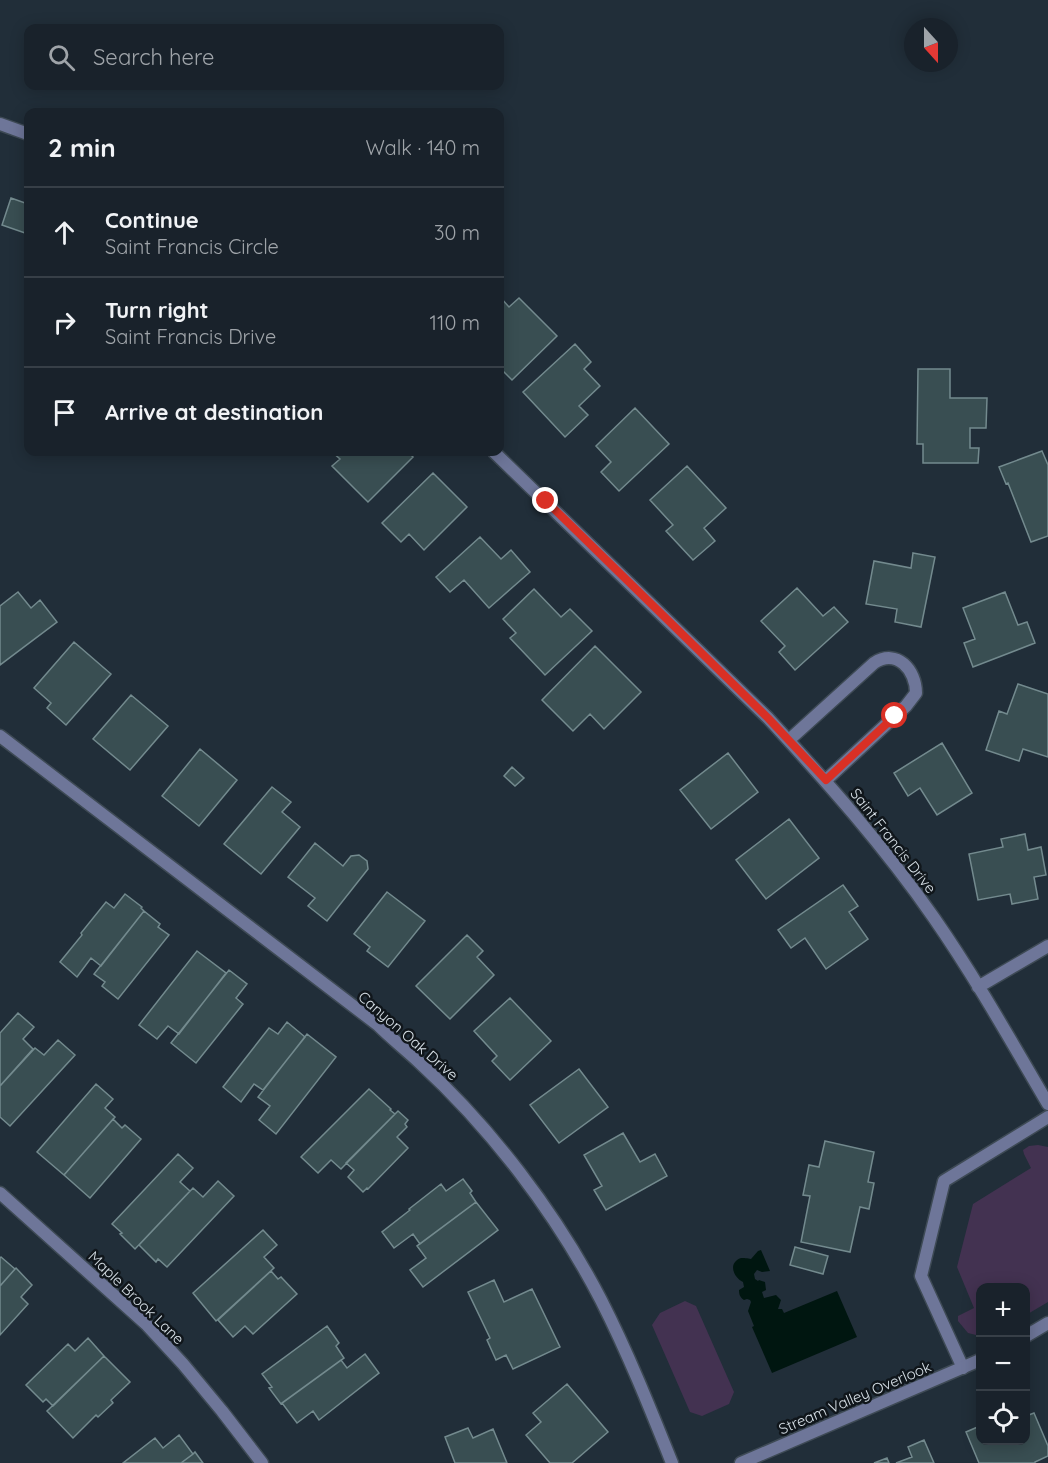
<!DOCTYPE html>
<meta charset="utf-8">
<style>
body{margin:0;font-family:Quicksand,sans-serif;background:#222a33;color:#f1f3f6}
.controls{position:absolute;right:18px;bottom:18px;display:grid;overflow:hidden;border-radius:12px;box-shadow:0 3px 15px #0003}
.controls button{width:54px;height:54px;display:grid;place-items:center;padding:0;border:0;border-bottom:2px solid #373f47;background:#19222b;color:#f1f3f6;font:30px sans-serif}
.compass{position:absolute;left:904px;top:18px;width:54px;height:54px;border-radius:50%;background:#19222b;box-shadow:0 3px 15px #0003;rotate:159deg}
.stop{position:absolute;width:18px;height:18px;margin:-14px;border:4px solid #d93025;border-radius:50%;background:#fff}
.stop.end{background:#d93025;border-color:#fff;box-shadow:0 2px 6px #0008}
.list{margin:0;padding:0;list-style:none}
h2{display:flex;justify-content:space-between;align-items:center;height:78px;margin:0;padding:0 24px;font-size:26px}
h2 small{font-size:20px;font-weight:400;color:#9fa4a9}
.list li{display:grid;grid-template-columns:39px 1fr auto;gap:18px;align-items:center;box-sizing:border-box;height:90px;padding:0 24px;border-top:2px solid #373f47}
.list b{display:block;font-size:22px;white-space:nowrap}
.list p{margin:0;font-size:20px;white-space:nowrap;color:#9fa4a9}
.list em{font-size:20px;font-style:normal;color:#9fa4a9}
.icon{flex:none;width:33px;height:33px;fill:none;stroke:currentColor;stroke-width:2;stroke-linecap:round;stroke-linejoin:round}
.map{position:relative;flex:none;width:1048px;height:1463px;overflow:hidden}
.search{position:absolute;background:#19222b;box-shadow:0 3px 15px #0003;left:24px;top:24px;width:480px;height:66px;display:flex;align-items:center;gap:15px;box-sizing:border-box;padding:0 21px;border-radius:12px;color:#9fa4a9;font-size:22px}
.panel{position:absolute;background:#19222b;box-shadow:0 3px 15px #0003;left:24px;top:108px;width:480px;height:348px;border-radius:12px}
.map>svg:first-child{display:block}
</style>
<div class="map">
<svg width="1048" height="1463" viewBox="0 0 1048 1463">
<rect width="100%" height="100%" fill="#212e39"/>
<path fill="#433251" d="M1038,1145L1048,1147V1302L1026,1315V1288H980V1336L968,1333L958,1321V1316L974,1308L957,1267L973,1204L1031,1168L1024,1154L1023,1150L1029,1146Z
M685,1301L696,1306L734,1392L729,1404L702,1416L690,1412L652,1325L660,1313Z"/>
<path fill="#001610" d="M761,1250L770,1271L762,1272L757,1270L754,1274L755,1279L758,1281L759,1280L765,1282L766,1290L762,1292L764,1298L776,1295L781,1300L778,1309H782L784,1313L837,1291L857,1337L772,1373L752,1327L754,1326L748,1311L751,1302L750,1300L747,1299L744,1300C740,1297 739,1295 739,1290L744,1287L743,1282C734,1278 727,1263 741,1258C743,1258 748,1258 751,1259L758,1251Z"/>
<path fill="#394e52" stroke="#738a8e" stroke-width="1.5" d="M11,198L28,204V245L25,244L28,234L2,225Z
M500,297L509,307L519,298L557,336L512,380L500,368Z
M575,344L591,362L584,369L600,386L579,406L588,415L565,437L523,392Z
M918,369H950V398H987L986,428H970V448H979L978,463H923V444H917Z
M635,408L669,444L619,491L601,472L611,462L596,446Z
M1042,451L1048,465V536L1031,542L1008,483L1006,484L999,467Z
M332,452H408L413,457L368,502L332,466L340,459Z
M687,466L726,508L704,528L715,541L693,560L666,531L673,525L650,500Z
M433,473L467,507L424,550L409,534L401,542L382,523Z
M480,537L501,559L511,550L530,572L489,608L464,580L450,592L436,577Z
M913,553L935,557L921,627L895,622L897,609L866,604L874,561L911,568Z
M797,588L823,616L834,607L848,622L795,670L779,652L785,646L761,621Z
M534,589L561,617L570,609L592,631L545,675L510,638L516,633L503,619Z
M18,592L31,608L40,600L57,622L0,665V606Z
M1005,592L1018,625L1027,622L1035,643L973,667L964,643L975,639L963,608Z
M74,642L111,674L66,725L47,708L51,703L34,688Z
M595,646L641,692L604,729L590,714L573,731L542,700Z
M1018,684L1048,694V757L1023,749L1019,761L986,750L999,711L1007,714Z
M131,695L168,726L130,770L93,739Z
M942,743L972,793L937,815L920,788L908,796L894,773Z
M200,749L237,780L199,826L162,796Z
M728,753L758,792L711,829L680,790Z
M512,767L524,778L515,786L504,776Z
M272,787L291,802L282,812L300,827L261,874L224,844Z
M789,819L819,858L766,899L736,860Z
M1025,834L1028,850L1041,847L1046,875L1034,877L1038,899L1012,904L1010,894L978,900L969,854L1003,847L1001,839Z
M315,843L343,866L351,856L359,855L367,861L368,869L327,921L308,906L315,898L288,877Z
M843,885L858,906L849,912L868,939L826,969L805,938L791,948L778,930Z
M387,892L425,921L388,967L367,951L370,947L354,934Z
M125,894L142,907L141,908L144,911L101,966L91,958L77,977L60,962L82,935L81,933L106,902L114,908Z
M144,911L160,924L158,927L169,935L118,999L102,986L105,982L94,974Z
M467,935L483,951L477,957L494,975L450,1019L416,986Z
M197,951L226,973L179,1034L168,1026L157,1039L139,1025Z
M229,970L247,984L236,998L243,1004L196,1063L171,1043Z
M510,998L551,1041L510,1080L492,1061L497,1056L474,1031Z
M18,1013L34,1027L23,1039L33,1049L0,1086V1033Z
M287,1022L305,1037L263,1090L254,1084L241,1102L223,1087L269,1028L278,1034Z
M307,1034L336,1057L276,1134L259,1120L270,1106L258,1097Z
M58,1040L75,1055L10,1126L0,1117V1086L35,1048L44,1055Z
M579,1069L608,1107L559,1143L530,1105Z
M96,1084L113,1099L105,1108L115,1117L64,1175L37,1152Z
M369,1089L391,1109L390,1110L395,1114L341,1169L331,1160L318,1173L301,1157Z
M398,1111L408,1120L405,1124L407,1127L397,1137L408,1148L368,1189L367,1188L363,1192L348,1177L354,1170L346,1163Z
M113,1119L122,1128L125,1125L141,1139L90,1198L64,1175Z
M623,1133L640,1162L655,1154L667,1176L606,1210L594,1190L602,1186L584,1155Z
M825,1141L874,1152L868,1182L874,1183L869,1209L860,1207L850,1252L801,1242L810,1196L803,1195L809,1165L819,1167Z
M178,1154L193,1168L180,1182L190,1191L135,1249L120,1234L122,1233L112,1224Z
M463,1179L472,1191L470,1193L476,1202L420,1244L413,1234L394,1248L382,1232L410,1210L409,1209L441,1184L446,1191Z
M218,1181L234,1196L167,1267L158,1259L156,1262L139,1245L193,1188L203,1197Z
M476,1202L498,1230L423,1287L410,1270L426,1258L417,1246Z
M263,1230L277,1245L264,1257L274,1268L216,1321L193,1293Z
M795,1247L828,1256L823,1274L790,1265Z
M1,1257L15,1269L0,1286V1258Z
M16,1268L32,1285L21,1297L28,1304L0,1335V1286Z
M271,1271L278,1279L281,1277L297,1294L253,1334L245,1326L233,1337L218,1320Z
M494,1280L504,1302L532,1289L560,1347L513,1369L506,1355L496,1360L487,1340L490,1338L468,1292Z
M327,1326L339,1343L336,1346L344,1358L281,1404L269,1388L272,1387L262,1374Z
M88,1338L104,1356L53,1406L46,1399L43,1402L26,1385L68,1344L75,1351Z
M365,1354L379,1373L319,1420L313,1411L297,1423L282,1403L341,1360L347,1368Z
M104,1356L130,1382L111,1400L113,1403L98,1417L96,1415L73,1438L47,1411Z
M567,1384L608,1432L572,1463H550L526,1435L541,1422L533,1413Z
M1034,1413L1048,1446V1456L1035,1462V1463H979L966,1432L980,1426V1440H1026V1416Z
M468,1428L473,1438L493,1429L507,1463H455L445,1437Z
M179,1435L193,1454L181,1463H123L155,1438L163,1448Z
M924,1440L934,1463H896L912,1457L908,1447Z
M195,1452L203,1463H181L193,1454Z
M887,1458L889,1463H874Z"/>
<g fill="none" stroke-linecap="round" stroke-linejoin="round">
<g stroke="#3e4a55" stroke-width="15">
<path id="service" d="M963,1368L921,1276L944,1181L1048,1117"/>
</g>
<g stroke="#3e4a55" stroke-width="15">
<path id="minor" d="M0,124L28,134
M494,452L768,718C827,782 884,846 934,918C975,977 1011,1041 1048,1104
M0,736L378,1025C391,1038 405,1049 419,1062C491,1128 556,1213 601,1300C628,1353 650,1408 672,1463
M789,740L874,663C897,648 916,670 916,693L906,706L826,780
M978,987L1048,946
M0,1193L146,1324L183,1364L222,1411L262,1463
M1026,1336L1048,1323
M741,1463L980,1360"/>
</g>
<use href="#service" stroke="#6e7699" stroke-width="12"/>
<use href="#minor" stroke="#6e7699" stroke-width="12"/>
</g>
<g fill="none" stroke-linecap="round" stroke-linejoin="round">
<path stroke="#d93025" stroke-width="8" d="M546,501L768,718L826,780L895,716"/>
</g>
<g text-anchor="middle" stroke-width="5" stroke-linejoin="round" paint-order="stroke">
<g font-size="15" fill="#d7e0e7" stroke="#10161b">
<text transform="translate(893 841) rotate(52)" y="5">Saint Francis Drive</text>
<text transform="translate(408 1036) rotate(41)" y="5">Canyon Oak Drive</text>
<text transform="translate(136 1298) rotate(44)" y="5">Maple Brook Lane</text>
<text transform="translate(855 1398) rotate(-23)" y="5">Stream Valley Overlook</text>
</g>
</g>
</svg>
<div class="controls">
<button>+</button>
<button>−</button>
<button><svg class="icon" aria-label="locate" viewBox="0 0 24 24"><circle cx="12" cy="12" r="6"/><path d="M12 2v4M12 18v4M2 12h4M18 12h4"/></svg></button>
</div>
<svg class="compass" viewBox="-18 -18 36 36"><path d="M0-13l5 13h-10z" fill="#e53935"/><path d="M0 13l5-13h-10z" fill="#9fa4a9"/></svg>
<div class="stop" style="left:895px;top:716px"></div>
<div class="stop end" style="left:546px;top:501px"></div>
<div class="search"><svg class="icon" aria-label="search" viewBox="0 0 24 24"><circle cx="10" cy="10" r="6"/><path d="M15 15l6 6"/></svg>Search here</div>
<section class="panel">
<h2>2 min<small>Walk · 140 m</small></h2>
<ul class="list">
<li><svg class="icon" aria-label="ahead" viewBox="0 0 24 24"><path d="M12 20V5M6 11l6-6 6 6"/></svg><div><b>Continue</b><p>Saint Francis Circle</p></div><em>30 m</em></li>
<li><svg class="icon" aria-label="right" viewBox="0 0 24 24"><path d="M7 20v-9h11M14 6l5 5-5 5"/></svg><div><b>Turn right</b><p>Saint Francis Drive</p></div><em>110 m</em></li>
<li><svg class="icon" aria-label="arrive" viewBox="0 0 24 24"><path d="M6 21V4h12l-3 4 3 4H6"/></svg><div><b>Arrive at destination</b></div></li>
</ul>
</section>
</div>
